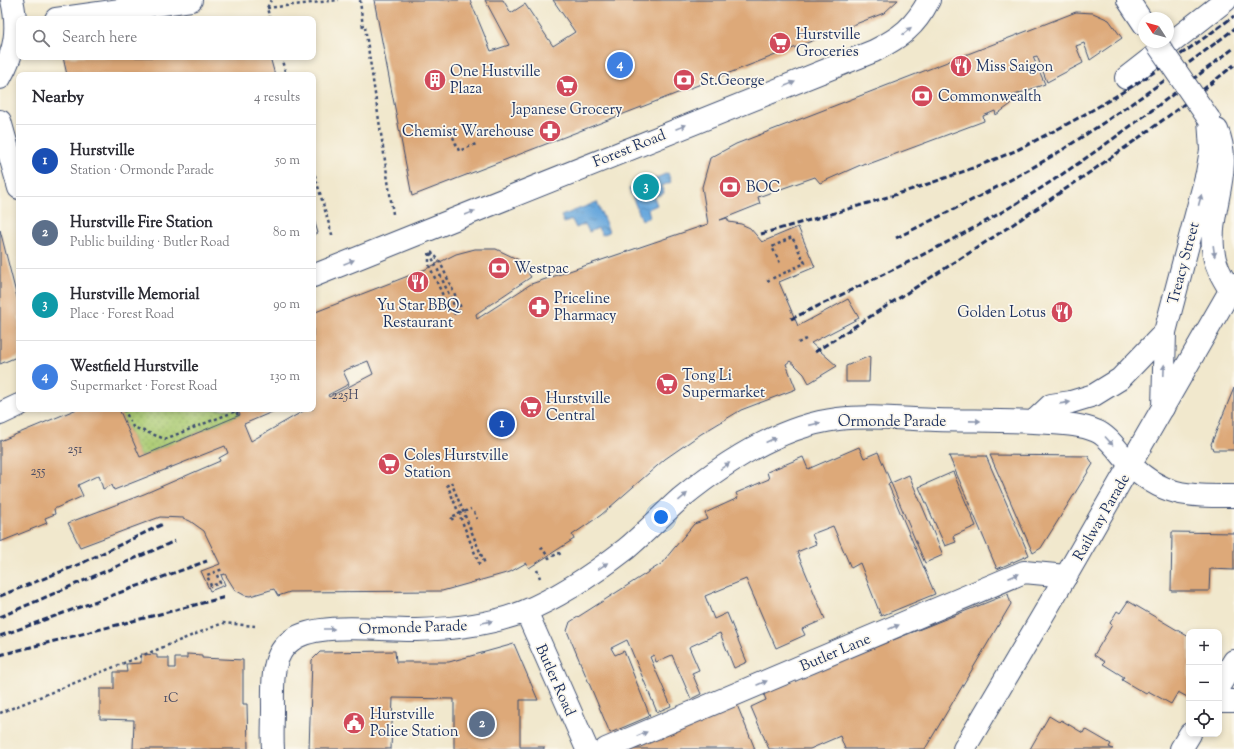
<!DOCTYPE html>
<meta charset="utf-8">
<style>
body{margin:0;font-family:"Sorts Mill Goudy",serif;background:#f7f7f7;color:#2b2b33}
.controls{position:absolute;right:12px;bottom:12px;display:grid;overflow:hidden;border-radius:8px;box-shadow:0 2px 6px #0003}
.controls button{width:36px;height:36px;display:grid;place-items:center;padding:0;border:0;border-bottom:1px solid #e1e1e2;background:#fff;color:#2b2b33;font:20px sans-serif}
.compass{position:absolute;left:1138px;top:12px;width:36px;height:36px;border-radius:50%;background:#fff;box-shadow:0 2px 6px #0003;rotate:306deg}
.you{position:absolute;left:661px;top:517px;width:14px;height:14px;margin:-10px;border:3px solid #fff;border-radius:50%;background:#1a73e8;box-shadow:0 0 0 6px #1a73e833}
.badge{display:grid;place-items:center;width:26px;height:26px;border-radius:50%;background:#ea580c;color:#fff;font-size:13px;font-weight:700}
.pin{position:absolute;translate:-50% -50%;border:2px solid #fff;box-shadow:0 1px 4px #0006}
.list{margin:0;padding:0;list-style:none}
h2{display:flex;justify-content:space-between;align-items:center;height:52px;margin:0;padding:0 16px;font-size:17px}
h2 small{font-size:13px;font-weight:400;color:#7c7c81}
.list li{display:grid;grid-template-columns:26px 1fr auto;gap:12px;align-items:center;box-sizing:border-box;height:72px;padding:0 16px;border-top:1px solid #e1e1e2}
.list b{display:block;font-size:15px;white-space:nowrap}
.list p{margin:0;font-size:13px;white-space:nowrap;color:#7c7c81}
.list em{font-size:13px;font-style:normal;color:#7c7c81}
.icon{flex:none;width:22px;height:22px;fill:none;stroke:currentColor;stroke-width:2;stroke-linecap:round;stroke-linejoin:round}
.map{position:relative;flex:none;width:1234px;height:749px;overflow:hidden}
.search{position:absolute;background:#fff;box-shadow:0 2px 6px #0003;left:16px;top:16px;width:300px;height:44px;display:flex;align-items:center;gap:10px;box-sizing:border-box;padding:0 14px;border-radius:8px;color:#7c7c81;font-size:15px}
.panel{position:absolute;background:#fff;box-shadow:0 2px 6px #0003;left:16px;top:72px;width:300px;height:340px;border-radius:8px}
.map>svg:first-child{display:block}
</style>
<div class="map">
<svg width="1234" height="749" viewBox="0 0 1234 749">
<defs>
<pattern id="park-dots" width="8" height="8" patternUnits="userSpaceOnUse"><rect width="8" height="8" fill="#aaca72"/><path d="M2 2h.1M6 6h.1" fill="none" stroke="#8aa461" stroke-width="1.8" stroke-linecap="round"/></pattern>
<pattern id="water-ripples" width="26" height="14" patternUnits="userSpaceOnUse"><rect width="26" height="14" fill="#6aa9dd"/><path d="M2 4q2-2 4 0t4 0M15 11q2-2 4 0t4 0" fill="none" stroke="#568ab6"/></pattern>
</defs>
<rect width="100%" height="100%" fill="#fbf7ec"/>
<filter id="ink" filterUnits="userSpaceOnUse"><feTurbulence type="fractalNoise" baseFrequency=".025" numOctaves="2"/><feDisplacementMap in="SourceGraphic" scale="8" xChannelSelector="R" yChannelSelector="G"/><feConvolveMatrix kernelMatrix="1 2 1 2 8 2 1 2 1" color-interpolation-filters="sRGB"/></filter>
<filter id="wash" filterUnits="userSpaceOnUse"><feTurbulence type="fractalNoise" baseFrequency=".012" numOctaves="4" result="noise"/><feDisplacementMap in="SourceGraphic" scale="16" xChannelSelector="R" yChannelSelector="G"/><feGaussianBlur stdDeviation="0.9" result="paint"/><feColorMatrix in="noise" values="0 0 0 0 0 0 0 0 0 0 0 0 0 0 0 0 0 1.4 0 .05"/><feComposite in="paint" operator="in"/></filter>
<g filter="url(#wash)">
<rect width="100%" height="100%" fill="#f1e8cd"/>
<path fill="url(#park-dots)" stroke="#627c68" d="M119,409H237L240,415L140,457Z"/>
<path fill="url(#water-ripples)" stroke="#426c9e" d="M668,173L671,182L662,186L664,193L654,197L657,205L648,209L650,217L642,220L629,189Z
M597,202L609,232L602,235L598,228L589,232L585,224L576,228L572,220L564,223L561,216Z"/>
<g id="blocks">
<path fill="#dda979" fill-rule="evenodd" d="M374,0H470L491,51L509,45L485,0H503L511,13L525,4L553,46L575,32L553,0H898L884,13L412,196Z
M1076,12L1093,13L1109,20L1122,38L1090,60L1084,43L1076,46L1083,63L1047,82L1037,56L1033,57L1045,84L1012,96L1014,102L996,115L995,111L983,116L984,121L866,165L865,163L820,183L815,177L758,197L760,204L720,220L727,218L729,222L741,224L750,228L762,242L798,227L815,267L779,282L798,326L848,299L859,318L811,343L837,366L809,383L804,374L795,365L790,361L786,364L796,389L741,410L701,434L665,459L601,515L572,535L574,539L529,568L526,563L510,572L442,591L290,592L278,596L274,589L250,596L244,595L235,590L225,574L221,575L225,585L210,591L201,571L220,564L204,531L190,521L183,518L160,517L80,547L68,523L144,494L220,461L219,458L228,453L225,446L114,490L112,485L103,489L99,475L78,485L83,496L54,509L55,514L45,518L47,523L0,542V441L77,409H119L140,457L240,415L237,409H279L244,424L251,441L307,409H313V313L426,269L456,254L475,249H496L519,260L531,277L476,314L477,319L531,284L708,224L702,187L710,158L736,144ZM368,361L373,374L329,397L328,395L349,384L343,371Z
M63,57H270L275,75H67Z
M313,216L318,233L313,235Z
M0,230L19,305V356L0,364Z
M870,356L869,382H846V366Z
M1234,388V450H1213L1211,444Z
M859,447L864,458L878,452L891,483L888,484L935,594L881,616L860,563L851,568L833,526L812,534L816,544L797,552L825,619L802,629L805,635L776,648L746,579L705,596L714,619L727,613L747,662L734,668L720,633L689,647L699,670L692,673L701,694L691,699L672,655L656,662L654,655L650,657L671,706L657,712L627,640L611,648L615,655L624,651L650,716L610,733L567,631L570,622L661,564L694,524L708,519L705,513L738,498L736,493L769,479L767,472L803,457L808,469Z
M990,455L1088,456L1093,464L1041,548L1033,553Z
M949,456H986L1029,555L997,569Z
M953,472L976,526L953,536L956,542L945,546L919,487Z
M909,475L943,555L925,563L891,483Z
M1172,532L1234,533V570L1210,569L1209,591H1171Z
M1008,594L1011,604L925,749H845L840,736L810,749H769L751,707L766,700L763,692Z
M1128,601L1189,637V698L1178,692L1171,704L1148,691L1146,694L1122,680L1124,677L1103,664L1105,662L1094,655L1112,625L1110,623L1117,611L1120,613Z
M514,644L538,700H520V747H544V749H454V699L393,698L391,749H309L312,660L320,652L395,651L396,662H449Z
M141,654L157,655V658H169V668H175V658H187V654L202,655V658L243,660V704H247L248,749H133L134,720L100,719V689H114V672H127L126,664L141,663Z
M735,700L755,749H622Z
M1049,716L1059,722L1061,720L1083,733L1085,729L1111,744L1109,747L1113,749H1030Z"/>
</g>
</g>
<g filter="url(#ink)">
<use href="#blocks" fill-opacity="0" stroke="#3b4b6f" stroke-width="1"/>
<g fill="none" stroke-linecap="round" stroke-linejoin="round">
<g stroke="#3b4b6f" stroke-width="24">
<path id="minor" d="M1128,0L1144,24
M56,19L191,0
M0,78C15,51 19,31 12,0
M1126,78L1226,0
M0,121L19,188
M1217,130C1234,168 1209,208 1213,248C1214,264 1222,277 1230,290
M313,276L874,51C901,37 915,27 929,0
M1163,408L1165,332L1207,173L1211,150L1209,119
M0,414L19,405
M1033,422L1051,405L1071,402L1094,395L1120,379L1165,332
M526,611L587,749
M1219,686L1234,661
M1219,701H1234
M273,749C272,736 273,722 273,709C273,685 270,655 292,640C318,621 384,631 416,630C452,629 490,625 523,612C560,597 595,573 626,549C645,533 662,515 681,498C725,462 780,426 838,419C870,415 904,419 936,420C974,421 1013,420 1051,423C1066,424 1082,425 1096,431C1109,436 1119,453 1129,463C1162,497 1189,496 1234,496
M606,749L1024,572L1066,576
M1181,749L1190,734"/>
</g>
<g stroke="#3b4b6f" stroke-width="24">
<path id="major" d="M964,749L1066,576L1234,284"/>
</g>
<path stroke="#3b4b6f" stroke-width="2.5" stroke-dasharray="3 3" stroke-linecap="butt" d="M360,0L363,28
M267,8L339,0
M270,19L267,8L271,0
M365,27L393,214
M281,57L286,75
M453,137L459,151L476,144
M313,169L333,238
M431,252L439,260L461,308L458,315
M429,253V265L450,311L458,315
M430,253L458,314
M767,281L805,263L792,237L772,247L780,263
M798,343L806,339
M124,409L133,427L165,439L236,411L238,416
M451,482L485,564
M447,484L480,566
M474,512L477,519
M453,520L451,517L471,509
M541,547L549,558L559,553L561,556
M537,570L540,578
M217,575L220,583L211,586L207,575L223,569
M0,713L223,623L255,626"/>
<use href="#minor" stroke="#fff" stroke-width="22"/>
<use href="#major" stroke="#fff" stroke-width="22"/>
<path stroke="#1b2f5e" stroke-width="3" stroke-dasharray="6 3" stroke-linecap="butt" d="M761,234C845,210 930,187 1010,153C1025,147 1039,138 1054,131C1117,98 1177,59 1234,16
M896,238C952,210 1009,183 1062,150C1121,112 1178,72 1234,29
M791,319C857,287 924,256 988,220C1074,172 1156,107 1234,48
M815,352C957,260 1102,172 1234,65
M0,596L80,564L163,524
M0,617L175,541
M0,636L207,561
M0,655L226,597"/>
<g stroke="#3b4b6f" stroke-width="24" stroke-linecap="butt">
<path id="minor-bridge" d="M1156,42L1209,119"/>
</g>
<use href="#minor-bridge" stroke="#fff" stroke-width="22"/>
</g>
<defs><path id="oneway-solid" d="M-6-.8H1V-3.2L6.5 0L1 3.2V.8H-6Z"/></defs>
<g fill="#8d97ae">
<use href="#oneway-solid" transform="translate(907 31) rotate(-41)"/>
<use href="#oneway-solid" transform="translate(790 84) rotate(-22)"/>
<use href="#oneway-solid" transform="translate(681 127) rotate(-22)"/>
<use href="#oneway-solid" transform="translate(1200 200) rotate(-75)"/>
<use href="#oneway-solid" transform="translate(470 213) rotate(-22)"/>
<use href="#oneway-solid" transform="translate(1214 251) rotate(82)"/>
<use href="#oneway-solid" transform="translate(349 262) rotate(-22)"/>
<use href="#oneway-solid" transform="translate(1164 370) rotate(-88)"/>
<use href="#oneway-solid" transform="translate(1065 403) rotate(-8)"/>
<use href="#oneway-solid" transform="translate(975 421) rotate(1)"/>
<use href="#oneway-solid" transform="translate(815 424) rotate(-13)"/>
<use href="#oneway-solid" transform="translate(771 440) rotate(-25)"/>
<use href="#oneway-solid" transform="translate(1109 441) rotate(48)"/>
<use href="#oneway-solid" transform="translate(725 466) rotate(-34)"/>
<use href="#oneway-solid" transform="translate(683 497) rotate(-40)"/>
<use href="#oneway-solid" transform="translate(603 566) rotate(-35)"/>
<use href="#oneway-solid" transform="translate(1014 576) rotate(-23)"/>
<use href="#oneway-solid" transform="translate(487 622) rotate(-12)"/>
<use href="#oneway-solid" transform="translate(894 627) rotate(-23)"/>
<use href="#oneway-solid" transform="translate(329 629)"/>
<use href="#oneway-solid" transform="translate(762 683) rotate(-23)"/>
<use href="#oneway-solid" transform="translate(642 734) rotate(-23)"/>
</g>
</g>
<defs>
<g id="supermarket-disc" transform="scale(1.15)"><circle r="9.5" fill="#d1495b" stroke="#fbf7ec"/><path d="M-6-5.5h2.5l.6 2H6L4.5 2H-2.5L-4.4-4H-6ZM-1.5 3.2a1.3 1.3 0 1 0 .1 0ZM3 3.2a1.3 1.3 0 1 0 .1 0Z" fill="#fff"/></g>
<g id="restaurant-disc" transform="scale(1.15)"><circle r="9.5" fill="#d1495b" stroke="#fbf7ec"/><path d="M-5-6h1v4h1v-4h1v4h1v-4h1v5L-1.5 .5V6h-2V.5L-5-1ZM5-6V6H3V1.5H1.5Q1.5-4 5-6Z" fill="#fff"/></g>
<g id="building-disc" transform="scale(1.15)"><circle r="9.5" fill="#d1495b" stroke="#fbf7ec"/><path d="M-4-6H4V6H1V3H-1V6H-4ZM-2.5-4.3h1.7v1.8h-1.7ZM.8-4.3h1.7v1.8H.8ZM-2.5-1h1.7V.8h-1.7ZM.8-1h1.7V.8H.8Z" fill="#fff"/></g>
<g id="bank-disc" transform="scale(1.15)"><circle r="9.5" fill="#d1495b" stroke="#fbf7ec"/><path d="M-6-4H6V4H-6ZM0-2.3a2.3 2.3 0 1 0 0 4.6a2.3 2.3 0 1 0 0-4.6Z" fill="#fff"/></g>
<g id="pharmacy-disc" transform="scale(1.15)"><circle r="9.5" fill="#d1495b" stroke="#fbf7ec"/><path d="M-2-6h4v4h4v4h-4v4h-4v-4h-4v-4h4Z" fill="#fff"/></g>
<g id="civic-disc" transform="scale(1.15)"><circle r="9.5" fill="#d1495b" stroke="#fbf7ec"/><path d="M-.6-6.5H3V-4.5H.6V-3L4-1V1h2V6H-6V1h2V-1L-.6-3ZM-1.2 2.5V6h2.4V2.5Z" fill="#fff"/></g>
</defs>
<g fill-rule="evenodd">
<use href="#supermarket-disc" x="780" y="43"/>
<use href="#restaurant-disc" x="961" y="66"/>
<use href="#building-disc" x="435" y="80"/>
<use href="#bank-disc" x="684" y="80"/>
<use href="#supermarket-disc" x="567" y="86"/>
<use href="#bank-disc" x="922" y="96"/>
<use href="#pharmacy-disc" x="550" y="131"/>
<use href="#bank-disc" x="730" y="187"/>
<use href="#bank-disc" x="499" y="268"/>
<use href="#restaurant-disc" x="418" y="282"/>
<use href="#pharmacy-disc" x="539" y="307"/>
<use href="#restaurant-disc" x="1062" y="312"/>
<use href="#supermarket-disc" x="667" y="384"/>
<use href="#supermarket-disc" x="531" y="407"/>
<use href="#supermarket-disc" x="389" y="464"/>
<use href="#civic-disc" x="354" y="723"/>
</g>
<g text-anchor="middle" stroke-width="3.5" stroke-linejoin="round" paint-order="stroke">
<g font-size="13" fill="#4c4e65">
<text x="345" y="399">225H</text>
<text x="75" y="453">251</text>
<text x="38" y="475">255</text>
<text x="171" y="702">1C</text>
</g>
<g font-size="15" fill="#1b2f5e" stroke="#fbf7ec" text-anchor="start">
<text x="796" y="39">Hurstville<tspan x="796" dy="17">Groceries</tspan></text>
<text x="976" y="71">Miss Saigon</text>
<text x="450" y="76">One Hustville<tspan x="450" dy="17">Plaza</tspan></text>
<text x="700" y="85">St.George</text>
<text x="938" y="101">Commonwealth</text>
<text x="567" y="114" text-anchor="middle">Japanese Grocery</text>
<text x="534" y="136" text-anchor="end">Chemist Warehouse</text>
<text x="746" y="192">BOC</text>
<text x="514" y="273">Westpac</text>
<text x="554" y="303">Priceline<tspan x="554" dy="17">Pharmacy</tspan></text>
<text x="418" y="310" text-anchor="middle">Yu Star BBQ<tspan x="418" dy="17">Restaurant</tspan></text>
<text x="1046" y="317" text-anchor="end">Golden Lotus</text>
<text x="682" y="380">Tong Li<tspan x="682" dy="17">Supermarket</tspan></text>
<text x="546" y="403">Hurstville<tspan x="546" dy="17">Central</tspan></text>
<text x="404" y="460">Coles Hurstville<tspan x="404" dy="17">Station</tspan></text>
<text x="370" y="719">Hurstville<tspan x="370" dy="17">Police Station</tspan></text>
</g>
<g font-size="15" fill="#1b2f5e" stroke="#fbf7ec">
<text transform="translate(629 148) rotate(-22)" y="5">Forest Road</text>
<text transform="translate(1183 263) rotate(-75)" y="5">Treacy Street</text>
<text x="892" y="426">Ormonde Parade</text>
<text transform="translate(1101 517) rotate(-60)" y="5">Railway Parade</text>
<text transform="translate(413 627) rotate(-2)" y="5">Ormonde Parade</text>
<text transform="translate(835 652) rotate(-23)" y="5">Butler Lane</text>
<text transform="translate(556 680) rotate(66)" y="5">Butler Road</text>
</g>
</g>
</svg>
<div class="controls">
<button>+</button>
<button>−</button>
<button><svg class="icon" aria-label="locate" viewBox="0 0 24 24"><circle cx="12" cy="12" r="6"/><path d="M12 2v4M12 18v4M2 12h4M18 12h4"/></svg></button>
</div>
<svg class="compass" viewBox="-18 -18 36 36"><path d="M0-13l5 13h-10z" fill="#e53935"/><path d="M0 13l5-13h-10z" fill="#7c7c81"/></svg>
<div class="you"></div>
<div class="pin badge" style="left:502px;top:424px;background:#1a4fb4">1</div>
<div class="pin badge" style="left:482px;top:724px;background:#5c6f8a">2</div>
<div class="pin badge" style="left:646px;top:187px;background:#0f9aa8">3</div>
<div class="pin badge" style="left:620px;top:65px;background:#3f7fe0">4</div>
<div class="search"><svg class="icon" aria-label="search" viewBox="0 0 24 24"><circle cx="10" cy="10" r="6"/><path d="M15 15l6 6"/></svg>Search here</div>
<section class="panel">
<h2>Nearby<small>4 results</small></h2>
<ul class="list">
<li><span class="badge" style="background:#1a4fb4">1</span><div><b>Hurstville</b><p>Station · Ormonde Parade</p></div><em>50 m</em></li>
<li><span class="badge" style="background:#5c6f8a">2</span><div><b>Hurstville Fire Station</b><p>Public building · Butler Road</p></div><em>80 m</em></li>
<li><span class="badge" style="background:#0f9aa8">3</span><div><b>Hurstville Memorial</b><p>Place · Forest Road</p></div><em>90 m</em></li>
<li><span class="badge" style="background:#3f7fe0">4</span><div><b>Westfield Hurstville</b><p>Supermarket · Forest Road</p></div><em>130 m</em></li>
</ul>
</section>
</div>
